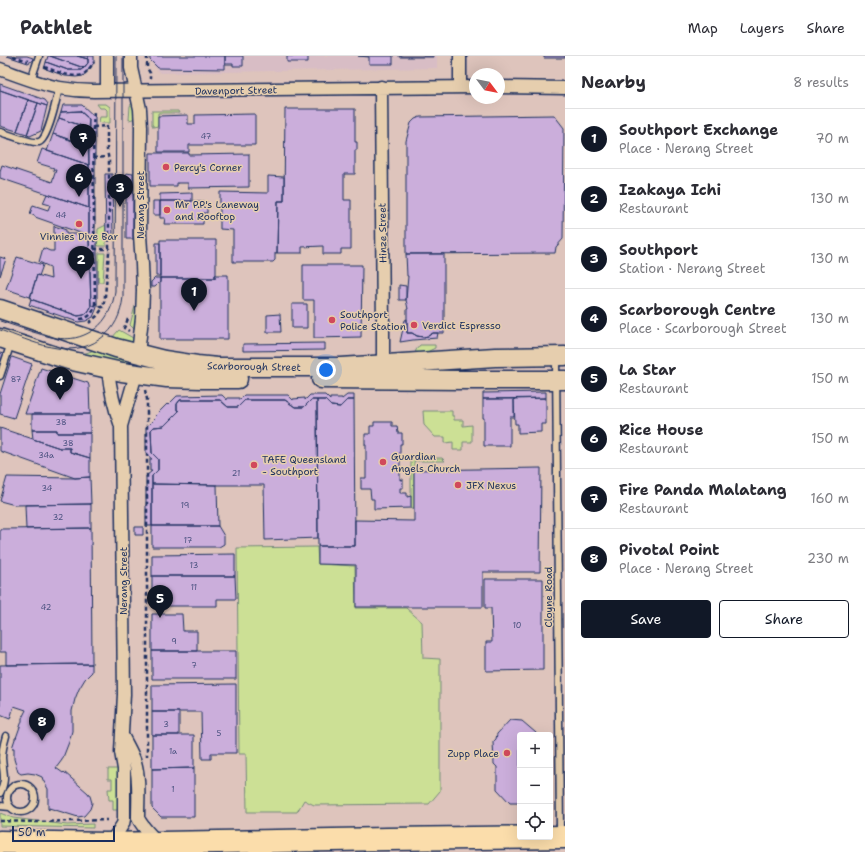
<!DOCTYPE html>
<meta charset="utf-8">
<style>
body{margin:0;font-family:"Shantell Sans",sans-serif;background:#f2f2f3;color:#2b2b33}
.controls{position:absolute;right:12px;bottom:12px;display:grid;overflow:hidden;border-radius:4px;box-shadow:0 4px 16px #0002}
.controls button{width:36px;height:36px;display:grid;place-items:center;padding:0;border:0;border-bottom:1px solid #e1e1e2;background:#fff;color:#2b2b33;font:20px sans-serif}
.compass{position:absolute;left:469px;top:12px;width:36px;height:36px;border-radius:50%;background:#fff;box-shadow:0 4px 16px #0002;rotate:122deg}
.scale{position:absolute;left:12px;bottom:10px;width:103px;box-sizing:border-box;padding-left:4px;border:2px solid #1b2f5e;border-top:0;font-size:11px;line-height:14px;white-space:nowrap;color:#1b2f5e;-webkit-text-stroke:3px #e6ceae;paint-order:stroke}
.you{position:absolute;left:326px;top:314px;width:14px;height:14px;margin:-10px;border:3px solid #fff;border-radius:50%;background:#1a73e8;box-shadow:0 0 0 6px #1a73e833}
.badge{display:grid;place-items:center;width:26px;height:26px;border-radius:50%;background:#111827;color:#fff;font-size:13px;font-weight:700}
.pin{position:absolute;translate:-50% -33px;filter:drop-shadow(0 1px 2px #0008)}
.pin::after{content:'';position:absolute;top:21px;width:14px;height:12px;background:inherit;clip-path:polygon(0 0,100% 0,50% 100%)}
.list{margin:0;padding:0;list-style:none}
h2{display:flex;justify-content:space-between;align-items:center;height:52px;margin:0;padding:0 16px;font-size:17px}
h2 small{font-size:13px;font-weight:400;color:#7c7c81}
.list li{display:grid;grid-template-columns:26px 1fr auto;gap:12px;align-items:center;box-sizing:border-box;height:60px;padding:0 16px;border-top:1px solid #e1e1e2}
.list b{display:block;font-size:15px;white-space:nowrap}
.list p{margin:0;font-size:13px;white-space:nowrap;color:#7c7c81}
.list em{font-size:13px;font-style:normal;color:#7c7c81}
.actions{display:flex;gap:8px;padding:12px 16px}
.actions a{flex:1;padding:9px 0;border:1px solid #111827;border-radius:4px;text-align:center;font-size:14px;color:#111827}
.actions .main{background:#111827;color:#fff}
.icon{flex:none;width:22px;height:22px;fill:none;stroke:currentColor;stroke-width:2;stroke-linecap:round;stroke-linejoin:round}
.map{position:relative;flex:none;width:565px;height:796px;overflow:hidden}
header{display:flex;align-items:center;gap:24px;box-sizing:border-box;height:56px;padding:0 20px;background:#fff;border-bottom:1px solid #e1e1e2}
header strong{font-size:19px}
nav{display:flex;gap:22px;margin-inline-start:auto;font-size:14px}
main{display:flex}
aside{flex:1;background:#fff}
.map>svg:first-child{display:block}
</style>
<header>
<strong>Pathlet</strong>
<nav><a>Map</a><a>Layers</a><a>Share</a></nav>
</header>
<main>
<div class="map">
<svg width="565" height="796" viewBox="0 0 565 796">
<rect width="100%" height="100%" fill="#dec4bc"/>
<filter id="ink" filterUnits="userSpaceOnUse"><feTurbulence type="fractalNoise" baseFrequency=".025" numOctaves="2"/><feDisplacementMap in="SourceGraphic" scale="8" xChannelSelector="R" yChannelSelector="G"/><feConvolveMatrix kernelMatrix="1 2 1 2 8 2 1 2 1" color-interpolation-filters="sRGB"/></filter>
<g filter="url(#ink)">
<path fill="#d8bdc5" d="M150,0H437V12L160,17L150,5Z"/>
<path fill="#cce095" stroke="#74887a" d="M133,45L136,62L129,64L130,50Z
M97,48H106L110,51V67H102L99,66L100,61H107V54L105,52H100Z
M152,55H178L179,57H158V70L153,71V69H152Z
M106,169V190H99L97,189L98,173Z
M99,197H105L103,226H98Z
M135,250L137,251L135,274L130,269Z
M119,274L133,282L132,287L111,283Z
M420,289H435V292L421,299H415L416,294Z
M100,291L142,304L140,314L77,298C86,298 92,295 100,291Z
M423,355H452V360H454V364H463V370L472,369V386H463V394H453V386L445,387V381H435L424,369Z
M411,402H442L445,405H414V452H411Z
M317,491L318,508L355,510L356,552H406L422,566L423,602L440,603V735L429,748L314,749L304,744L297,756H247L246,698H239L237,492Z
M108,713H118V754H113V744H109L108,733H112V723H108Z
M0,757L13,762L67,769L93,768V772L0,770Z"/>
<path fill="#cbaedb" stroke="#1b2f5e" d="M7,0H27L33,2L32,5L28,7Z
M48,0H50L84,12L81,14H68L46,6Z
M50,0H77L88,3V7L84,12Z
M77,0H88V3Z
M88,0H94V7L83,20L76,21L65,20L46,13L45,10L46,6L68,14H81L88,7Z
M150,0H225V13L158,12L150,4Z
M225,0H243V10H233V8H225Z
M287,0H308V6H287Z
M358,0H393V8H369V1Z
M399,0H433V1H399Z
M544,0H565V2H544Z
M0,28L45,44L48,48L47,50L0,34Z
M0,34L28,44L17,75L0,70Z
M28,44L38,47L27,78L17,75Z
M38,47L47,50L41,75L30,80L27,79Z
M63,49H82L95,61V180H89V63L80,55L61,56Z
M285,53H355V86H357V94H355V118H344V144H351V193H341V198H323V190L302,191V197H277L278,145H284Z
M80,55L89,63L88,72L59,62L61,56Z
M255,58V89H189V96H158V60L188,59V68H195V59Z
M554,59L564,72L563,183L556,191L555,197L406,198V85L411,67L415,63L420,61Z
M59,62L88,72V90L53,78Z
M53,78L88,90L89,109L47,95Z
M42,93L89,109V152L0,122V115L2,109L52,126L56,114H53L54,112L37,107Z
M150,97H189V99L249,98V131L188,132V127H177V130H150Z
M126,117L133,118V183H126Z
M105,118H112L113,183H106Z
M268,120L284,121V145H278L277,197H275V204L273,206H233V174L220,173V136L268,137Z
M192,137V145H160V138Z
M47,138L89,152V180L35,161V160L30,158L33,149L48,154L50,149L43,147Z
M153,145H160V159H153Z
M160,145H204V146H207V157H203V168H164L165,162H160Z
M54,170L66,174V178H79V182H89L91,251L88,256L84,259L78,260L30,243L37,219L51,223L50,211L39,206L43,192L50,195H54Z
M89,183H97V251L96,254L93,261L86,265L78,266L29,249L31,243L78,260L84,259L88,256L91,251Z
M160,184H216V219H215V222H160Z
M156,187H160V220H156Z
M406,198H444V277H433L428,280L423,281L417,280L412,277H407V253H408L406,244L408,220H407Z
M0,201L6,203L0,220Z
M17,201L43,209L39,220L37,219L30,241L6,233Z
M303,209H362L361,281L314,282V244H303Z
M215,219H228V283H160V222H215Z
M155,222H160V226L155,231H151V226Z
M399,229L406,230V244H399Z
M292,248H307V272H292Z
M280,258L281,276H267V259Z
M407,263V277H412L417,280L423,281L428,280L433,277H438L437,282L413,284L400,286L405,264Z
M325,287V294L243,295V288Z
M0,297L4,298L0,310Z
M12,301L32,308L14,362L0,358V338Z
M41,312L88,327L89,330L90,358H25Z
M546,336V342L483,343V337Z
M222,339L227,344V342H239V344L244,339H288L293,344V343L305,342V344L310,339H325L330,344V342H342V343L347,339H354V344H347L340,351L331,350L325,344H311L304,351H295L285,344H245L238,351H228L220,344H180L177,348V354L179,355L164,370L154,371L151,374L152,397L158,403V414L152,420V470H146V420L152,415H150V403H152L146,398V371L156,361L155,360L167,348L168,349L177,340Z
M546,342V368H541V376L518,377V368H515L514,343Z
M483,343H514V361H510V390H484V362H483Z
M180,344H220L228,351H238L245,344H285L295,351H304L311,344H317L318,482L265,484L264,429H217L152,428V420L158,414V403L152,397L151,374L154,371L164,370L179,355L177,354V348Z
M317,344H325L331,350L340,351L347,344H354L355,490H318Z
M32,358H90V377H57V374H32Z
M374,366H392V370H397L398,377H402V388H400V424L403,423V432H400V437H407V441L411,440V452L374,453V443H371L370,433H361V422H366V389H365V378H370V370H374Z
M0,372L60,392H70V396L90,402V421L75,422L0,395Z
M32,374H57V377H90V402L70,396V392H60L33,383Z
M541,412L540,516H483V551H356V509L318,508V490H355V464L414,465V414Z
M7,421L75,422L90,421L91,448L15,449L0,445Z
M152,428L217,429L218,470H152Z
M91,448V472L26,473L25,449Z
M152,470H218L224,480V488L219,491H152Z
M135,471H143V479H135Z
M91,472L92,608L6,609V596H0V473Z
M235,498V520H152V499Z
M152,520H235L236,543H217V550H152Z
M485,523H543V614L486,615V586H492L491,552H485Z
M152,558H182L183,575H197V595H152Z
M152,595H236V623H152Z
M92,608V616L85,623L79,633L75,643L72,655V675L69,686L62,704L56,712L63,717L64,716L88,737L90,740L92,747L90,753L84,760L78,761L49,752V754L48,753V733L43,724L42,721L35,718L28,717L21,718L18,716L14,703V692H12L15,683V682H16L22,665V662L26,654L14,650L10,663L0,659V609Z
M236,628V697H211V703H202L201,656H152V629Z
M152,656H179V679H152Z
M510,664L522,665L536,677V679H520V747H510L497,733V711L494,708L493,686L496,683L497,678Z
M152,679H194V712L152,713Z
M194,712V761H161L152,752V713Z"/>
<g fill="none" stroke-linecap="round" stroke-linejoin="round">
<g stroke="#1b2f5e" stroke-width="9">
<path id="lane" d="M31,24L39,0
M0,76C7,78 33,88 39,86C48,84 57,41 59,32
M556,302L560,777
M0,320L11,287
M7 742a14 14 0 1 1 28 0a14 14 0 1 1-28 0Z
M0,737C7,722 3,718 2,702C2,694 4,687 6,680
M0,750L10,751"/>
</g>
<g stroke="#1b2f5e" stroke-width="15">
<path id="street" d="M107,0V35
M131,0V12L140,53L141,71L140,179L142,208L143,234L142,262L138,298
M0,13C20,20 39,28 60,32C71,34 83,35 94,35L475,31
M460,30V0
M381,31L383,276V314
M499,31L565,32
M108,313C110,333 114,351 121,370
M123,681C127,689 132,697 135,706C140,723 138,744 138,762C142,771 151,779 158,787
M110,788L123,768L124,763V713L121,696L124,638L121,370L136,318"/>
</g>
<g stroke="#1b2f5e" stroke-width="21">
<path id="secondary" d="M0,253L116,292L164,304L197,309L217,311H341L495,301L565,300
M0,282L68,304L122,316L167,322L202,323H238
M321,323L467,324H565"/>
</g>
<g stroke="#1b2f5e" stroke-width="25">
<path id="highway" d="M0,786L106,788L388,783L565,781"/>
</g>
<path stroke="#1b2f5e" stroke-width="2.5" stroke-dasharray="4 3" stroke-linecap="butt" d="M13,0L28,5
M147,0V12L150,17V23
M44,11C54,14 74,24 84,18C88,15 91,10 94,6
M93,71L107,70V94L109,105V196L105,240L103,252
M93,102L108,101
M94,193H109
M80,263C90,262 94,256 95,247
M128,263L124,272L129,275
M89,267L97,260L103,252L95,247L93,71L94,54
M145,334L147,343V700
M0,765L37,766L107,764"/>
<use href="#lane" stroke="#e6ceae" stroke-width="6"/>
<use href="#street" stroke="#e6ceae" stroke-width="12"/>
<use href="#secondary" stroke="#e6ceae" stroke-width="18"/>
<use href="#highway" stroke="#fbddab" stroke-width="22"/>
<path stroke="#1b2f5e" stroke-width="1" d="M0,265C11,269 22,272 33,276C56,283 73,288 95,273C107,264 113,250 115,235L116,0
M0,274C31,285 70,305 100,283C115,273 121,258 123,241V0"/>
</g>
</g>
<g fill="#d1495b" stroke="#e6ceae" stroke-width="1.5">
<circle cx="166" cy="111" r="4"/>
<circle cx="167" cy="154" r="4"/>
<circle cx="79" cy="168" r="4"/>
<circle cx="332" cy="264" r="4"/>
<circle cx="414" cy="269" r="4"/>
<circle cx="383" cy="406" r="4"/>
<circle cx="254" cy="409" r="4"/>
<circle cx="458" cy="429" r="4"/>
<circle cx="507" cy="697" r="4"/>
</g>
<g text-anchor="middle" stroke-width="3" stroke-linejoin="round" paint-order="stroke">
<g font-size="8" fill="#474f7d">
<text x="206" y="83">47</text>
<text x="61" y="162">44</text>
<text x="16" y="326">87</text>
<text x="61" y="369">38</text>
<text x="68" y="390">38</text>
<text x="46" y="402">34a</text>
<text x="236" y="420">21</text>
<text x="47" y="435">34</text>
<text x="185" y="452">19</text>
<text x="58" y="464">32</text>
<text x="188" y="487">17</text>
<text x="194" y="512">13</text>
<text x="194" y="534">11</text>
<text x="46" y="554">42</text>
<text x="517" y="572">10</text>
<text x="174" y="588">9</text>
<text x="194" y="612">7</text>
<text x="166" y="671">3</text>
<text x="219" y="680">5</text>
<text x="173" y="698">1a</text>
<text x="173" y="736">1</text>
</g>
<g font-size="10" fill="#1b2f5e" stroke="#e6ceae">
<text transform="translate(236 34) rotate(-1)" y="4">Davenport Street</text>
<text transform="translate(140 149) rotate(-90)" y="4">Nerang Street</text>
<text transform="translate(382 177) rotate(-91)" y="4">Hinze Street</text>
<text transform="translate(254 310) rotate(1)" y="4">Scarborough Street</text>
<text transform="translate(123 525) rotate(-90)" y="4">Nerang Street</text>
<text transform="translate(548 541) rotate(-90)" y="4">Cloyne Road</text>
</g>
<g font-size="10" fill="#1b2f5e" stroke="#e6ceae" text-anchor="start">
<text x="174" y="115">Percy's Corner</text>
<text x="175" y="152">Mr P.P.'s Laneway<tspan x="175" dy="12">and Rooftop</tspan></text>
<text x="79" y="184" text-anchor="middle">Vinnies Dive Bar</text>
<text x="340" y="262">Southport<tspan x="340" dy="12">Police Station</tspan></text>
<text x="422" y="273">Verdict Espresso</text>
<text x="391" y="404">Guardian<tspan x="391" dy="12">Angels Church</tspan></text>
<text x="262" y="407">TAFE Queensland<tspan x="262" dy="12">- Southport</tspan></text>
<text x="466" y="433">JFX Nexus</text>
<text x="499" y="701" text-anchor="end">Zupp Place</text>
</g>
</g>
</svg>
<div class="controls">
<button>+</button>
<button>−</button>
<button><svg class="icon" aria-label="locate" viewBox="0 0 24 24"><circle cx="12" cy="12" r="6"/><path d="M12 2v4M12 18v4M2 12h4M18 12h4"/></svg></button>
</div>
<svg class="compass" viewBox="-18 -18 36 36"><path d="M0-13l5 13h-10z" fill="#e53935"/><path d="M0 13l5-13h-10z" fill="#7c7c81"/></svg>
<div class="scale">50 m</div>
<div class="you"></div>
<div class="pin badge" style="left:194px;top:255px">1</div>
<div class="pin badge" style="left:81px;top:223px">2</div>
<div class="pin badge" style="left:120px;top:151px">3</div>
<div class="pin badge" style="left:60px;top:344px">4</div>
<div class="pin badge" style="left:160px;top:562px">5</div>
<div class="pin badge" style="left:79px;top:141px">6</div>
<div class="pin badge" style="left:83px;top:101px">7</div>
<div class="pin badge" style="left:42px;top:685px">8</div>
</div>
<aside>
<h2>Nearby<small>8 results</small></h2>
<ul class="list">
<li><span class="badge">1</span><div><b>Southport Exchange</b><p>Place · Nerang Street</p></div><em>70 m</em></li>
<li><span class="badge">2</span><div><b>Izakaya Ichi</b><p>Restaurant</p></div><em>130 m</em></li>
<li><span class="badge">3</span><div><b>Southport</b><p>Station · Nerang Street</p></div><em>130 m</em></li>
<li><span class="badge">4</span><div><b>Scarborough Centre</b><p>Place · Scarborough Street</p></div><em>130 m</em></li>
<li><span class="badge">5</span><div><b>La Star</b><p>Restaurant</p></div><em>150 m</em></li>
<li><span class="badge">6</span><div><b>Rice House</b><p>Restaurant</p></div><em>150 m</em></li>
<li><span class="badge">7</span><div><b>Fire Panda Malatang</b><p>Restaurant</p></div><em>160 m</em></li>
<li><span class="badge">8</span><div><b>Pivotal Point</b><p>Place · Nerang Street</p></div><em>230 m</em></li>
</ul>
<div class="actions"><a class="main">Save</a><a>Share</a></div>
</aside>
</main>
